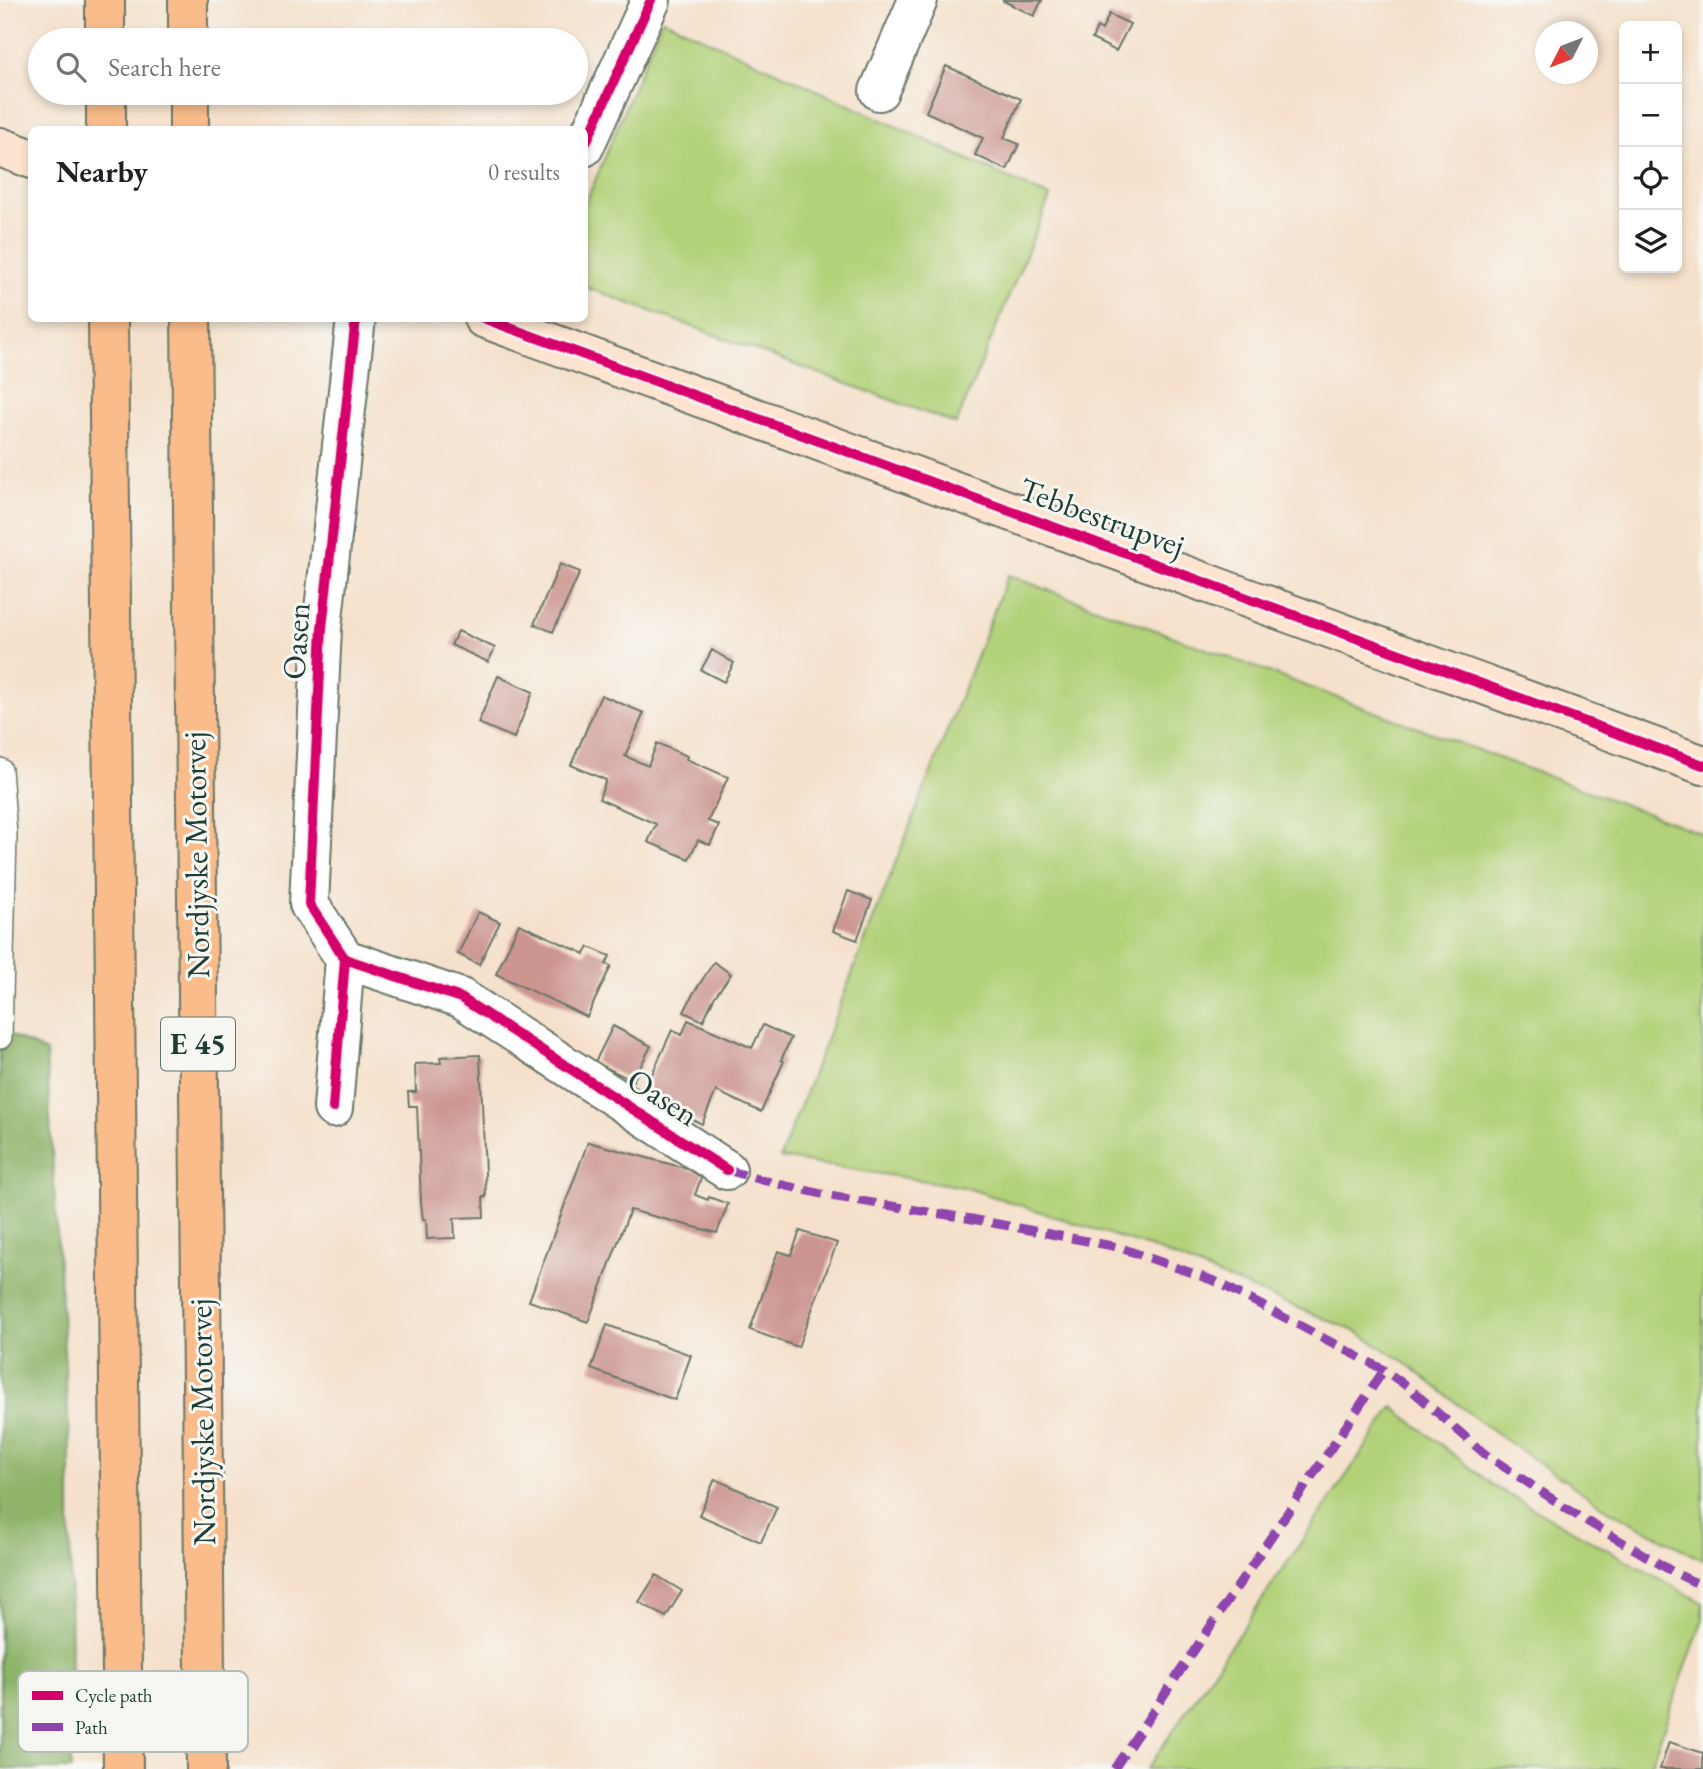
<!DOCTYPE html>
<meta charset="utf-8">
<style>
body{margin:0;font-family:"EB Garamond",serif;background:#f6f6f6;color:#202124}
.controls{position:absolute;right:21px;top:21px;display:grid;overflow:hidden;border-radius:10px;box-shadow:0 4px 10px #0003}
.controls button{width:63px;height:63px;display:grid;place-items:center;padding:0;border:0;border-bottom:2px solid #e0e0e0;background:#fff;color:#202124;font:35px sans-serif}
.compass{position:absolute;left:1535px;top:21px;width:63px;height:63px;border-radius:50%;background:#fff;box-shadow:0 4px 10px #0003;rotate:228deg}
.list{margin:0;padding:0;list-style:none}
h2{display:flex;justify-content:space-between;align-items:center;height:91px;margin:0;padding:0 28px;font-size:30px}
h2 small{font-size:23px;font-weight:400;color:#757577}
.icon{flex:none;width:38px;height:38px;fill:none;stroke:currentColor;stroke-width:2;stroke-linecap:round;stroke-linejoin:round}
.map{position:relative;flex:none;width:1703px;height:1769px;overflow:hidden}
.search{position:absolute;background:#fff;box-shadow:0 4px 10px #0003;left:28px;top:28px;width:560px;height:77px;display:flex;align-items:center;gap:18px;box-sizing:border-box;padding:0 24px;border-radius:38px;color:#757577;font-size:26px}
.panel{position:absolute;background:#fff;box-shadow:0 4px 10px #0003;left:28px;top:126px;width:560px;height:196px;border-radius:10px}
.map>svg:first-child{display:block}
</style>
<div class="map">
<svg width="1703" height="1769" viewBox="0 0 1703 1769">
<rect width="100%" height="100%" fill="#f6f6f2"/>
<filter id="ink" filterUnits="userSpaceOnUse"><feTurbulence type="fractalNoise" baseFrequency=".0143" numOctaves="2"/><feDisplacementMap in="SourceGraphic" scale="14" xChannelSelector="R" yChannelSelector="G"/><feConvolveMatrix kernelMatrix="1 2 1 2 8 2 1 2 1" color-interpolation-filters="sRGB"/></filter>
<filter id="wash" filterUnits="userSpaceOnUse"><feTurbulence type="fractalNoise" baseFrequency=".00686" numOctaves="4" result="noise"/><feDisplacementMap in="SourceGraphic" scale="28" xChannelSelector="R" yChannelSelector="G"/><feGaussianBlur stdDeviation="1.57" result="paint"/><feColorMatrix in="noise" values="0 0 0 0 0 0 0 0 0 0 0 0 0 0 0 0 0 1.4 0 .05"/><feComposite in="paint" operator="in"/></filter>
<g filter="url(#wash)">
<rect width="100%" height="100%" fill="#f5e1cb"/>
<path fill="#b3d179" stroke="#698756" stroke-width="2" d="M662,19L1050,197L956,424L585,287L584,207Z
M1008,575L1703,834V1560L1608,1510L1492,1431L1403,1361L1357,1332L1152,1248L964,1187L780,1158Z
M1393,1407L1495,1487L1703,1603V1619L1649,1769H1147Z"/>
<path fill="#8eb369" stroke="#56784e" stroke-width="2" d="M0,1030L46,1052L70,1449L71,1769H0Z"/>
<g id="blocks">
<path fill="#cc9590" d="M1002,0H1042L1034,16Z
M1109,14L1130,24L1116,51L1092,39L1097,27L1102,30Z
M946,66L1021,99L1004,138L1019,144L1007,170L975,155L983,138L926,112Z
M560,564L580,572L553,632L534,624Z
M458,631L495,648L488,662L451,645Z
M712,650L734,663L724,682L701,670Z
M498,676L533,692L514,738L478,723Z
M601,695L644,713L625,756L648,766L657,743L687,756L686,759L728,777L708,821L719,825L710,845L698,840L689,859L648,842L656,824L599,799L606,780L571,765Z
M848,891L872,900L857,940L833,931Z
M478,912L500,922L479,965L458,954Z
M519,924L585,954L589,947L610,956L606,964L611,966L587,1017L496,974Z
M714,962L731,974L714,998L703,1021L684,1012L693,994Z
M688,1020L752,1048L763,1025L791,1038L781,1060L784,1061L761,1112L716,1091L702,1124L663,1106L665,1104L643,1094L672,1030L682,1035Z
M613,1026L651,1046L633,1081L595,1062Z
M480,1055L486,1197H483L484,1217L454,1218L455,1238L427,1239L426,1219L423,1220L421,1202L417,1106H409L408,1092H416L415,1064L441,1063L440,1057Z
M588,1142L703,1173L695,1195L708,1200L709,1197L728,1204L717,1233L630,1210L588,1322L529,1301Z
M800,1231L837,1243L798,1347L750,1330L778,1251L791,1255Z
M607,1325L691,1355L675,1400L591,1369Z
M715,1479L777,1507L761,1542L699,1515Z
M656,1575L682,1591L666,1617L639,1602Z
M1669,1742L1703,1753V1769H1660Z"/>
</g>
</g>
<g filter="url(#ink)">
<use href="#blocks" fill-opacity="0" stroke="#6a7669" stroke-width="2"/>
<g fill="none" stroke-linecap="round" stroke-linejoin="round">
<g stroke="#6a7669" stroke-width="26">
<path id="lane" d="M0,770L5,835L0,1037"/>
</g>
<g stroke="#6a7669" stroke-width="42">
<path id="street" d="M879,91L918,0
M584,147L651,0
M345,959L461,998L727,1170
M333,1108L345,959L309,904L322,628L356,318"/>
</g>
<g stroke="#6a7669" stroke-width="42">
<path id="secondary" d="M0,147L32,159
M483,318L1703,765"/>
</g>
<g stroke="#6a7669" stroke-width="42">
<path id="highway" d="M105,0V40
M188,0V40
M106,93V130
M189,93V130
M108,318L123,1769
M191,318L206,1769"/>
</g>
<use href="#lane" stroke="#fff" stroke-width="23"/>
<use href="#street" stroke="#fff" stroke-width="38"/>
<use href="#secondary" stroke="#fde4d0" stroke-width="38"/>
<use href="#highway" stroke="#f9bc8a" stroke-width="38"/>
<path stroke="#8e44ad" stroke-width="9" stroke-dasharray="18 9" stroke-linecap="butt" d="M727,1170L762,1180L830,1196L972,1219L1118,1247L1217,1282L1384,1370L1408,1387L1485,1454L1573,1513L1675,1573L1703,1586
M1114,1769L1384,1370"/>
<g stroke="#f6f6f2" stroke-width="15">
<path id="cycleway" d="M584,147L651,0
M483,318L1703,765
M345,959L461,998L727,1170
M333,1108L345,959L309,904L322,628L356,318"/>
</g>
<use href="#cycleway" stroke="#d6006c" stroke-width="10"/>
</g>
</g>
<g text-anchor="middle" stroke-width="6" stroke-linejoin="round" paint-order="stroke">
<rect fill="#f6f6f2" stroke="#60746d" stroke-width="2" x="161" y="1017.5" width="74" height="53" rx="5"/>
<g font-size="30" font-weight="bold" fill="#1f3d34">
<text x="198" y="1054">E 45</text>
</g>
<g font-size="32" fill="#1f3d34" stroke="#f6f6f2">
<text transform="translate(1102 517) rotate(20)" y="11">Tebbestrupvej</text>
<text transform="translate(296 641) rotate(-86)" y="11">Oasen</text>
<text transform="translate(196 855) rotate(-91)" y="11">Nordjyske Motorvej</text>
<text transform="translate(663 1097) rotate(33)" y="11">Oasen</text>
<text transform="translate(202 1422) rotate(-91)" y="11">Nordjyske Motorvej</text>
</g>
</g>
<rect x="18" y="1671" width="230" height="81" rx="10" fill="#f6f6f2" stroke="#b6beb9" stroke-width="2"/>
<rect x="32" y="1691" width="31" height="9" fill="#d6006c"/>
<rect x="32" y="1723" width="31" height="8" fill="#8e44ad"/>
<g font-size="19" fill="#1f3d34">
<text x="75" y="1702">Cycle path</text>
<text x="75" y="1734">Path</text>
</g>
</svg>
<div class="controls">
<button>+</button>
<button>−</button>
<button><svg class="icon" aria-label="locate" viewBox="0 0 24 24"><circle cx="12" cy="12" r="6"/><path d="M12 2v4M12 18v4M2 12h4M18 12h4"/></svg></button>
<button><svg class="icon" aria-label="layers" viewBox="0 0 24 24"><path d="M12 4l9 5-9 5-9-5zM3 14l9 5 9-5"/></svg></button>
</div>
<svg class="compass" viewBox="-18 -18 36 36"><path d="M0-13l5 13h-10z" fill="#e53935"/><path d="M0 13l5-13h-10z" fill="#757577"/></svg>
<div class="search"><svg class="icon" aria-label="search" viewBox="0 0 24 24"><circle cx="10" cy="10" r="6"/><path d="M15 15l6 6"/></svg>Search here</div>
<section class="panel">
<h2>Nearby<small>0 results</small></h2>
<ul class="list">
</ul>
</section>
</div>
